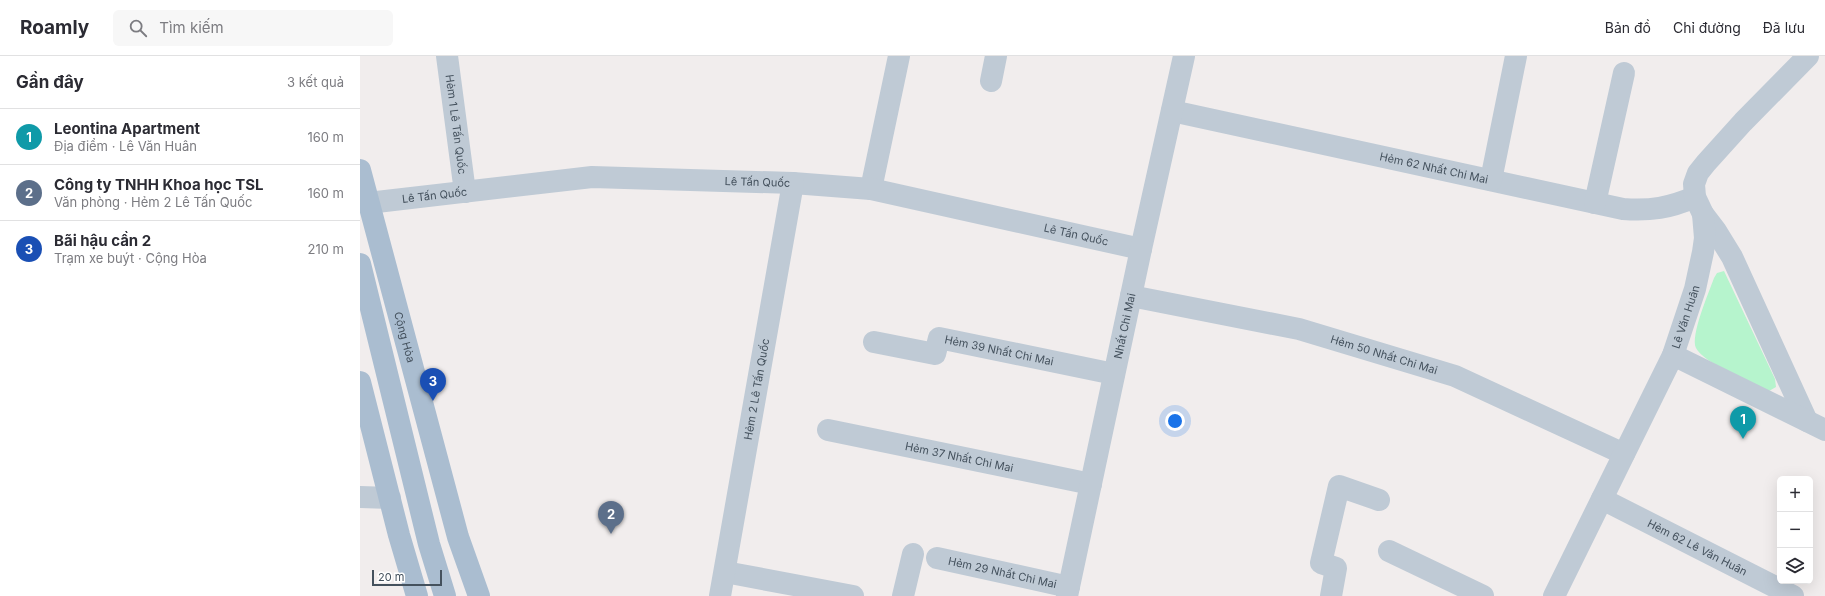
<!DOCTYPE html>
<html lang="vi">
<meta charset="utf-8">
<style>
body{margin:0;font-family:Inter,sans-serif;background:#f7f7f7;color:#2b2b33}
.controls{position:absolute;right:12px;bottom:12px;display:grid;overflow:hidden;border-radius:6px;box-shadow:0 4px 16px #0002}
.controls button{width:36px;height:36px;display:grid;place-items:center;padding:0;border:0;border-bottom:1px solid #e1e1e2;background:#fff;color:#2b2b33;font:20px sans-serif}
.scale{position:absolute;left:12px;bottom:10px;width:70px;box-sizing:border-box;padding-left:4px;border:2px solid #44515d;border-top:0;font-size:11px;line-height:14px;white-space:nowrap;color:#44515d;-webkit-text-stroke:3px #fff;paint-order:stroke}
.you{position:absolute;left:815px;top:365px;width:14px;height:14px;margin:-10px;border:3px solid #fff;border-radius:50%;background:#1a73e8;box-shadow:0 0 0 6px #1a73e833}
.badge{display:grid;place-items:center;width:26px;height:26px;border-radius:50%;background:#2563eb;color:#fff;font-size:13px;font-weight:700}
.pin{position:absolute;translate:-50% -33px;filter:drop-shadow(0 1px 2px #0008)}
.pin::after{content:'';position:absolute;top:21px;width:14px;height:12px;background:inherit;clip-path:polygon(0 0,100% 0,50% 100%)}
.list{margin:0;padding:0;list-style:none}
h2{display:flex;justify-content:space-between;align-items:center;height:52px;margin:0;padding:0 16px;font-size:17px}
h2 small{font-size:13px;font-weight:400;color:#7c7c81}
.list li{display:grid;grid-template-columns:26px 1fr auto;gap:12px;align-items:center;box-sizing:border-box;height:56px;padding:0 16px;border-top:1px solid #e1e1e2}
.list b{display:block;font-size:15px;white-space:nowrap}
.list p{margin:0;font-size:13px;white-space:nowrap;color:#7c7c81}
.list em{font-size:13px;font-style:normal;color:#7c7c81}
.icon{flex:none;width:22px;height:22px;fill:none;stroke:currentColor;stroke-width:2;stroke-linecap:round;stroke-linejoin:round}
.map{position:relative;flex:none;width:1465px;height:540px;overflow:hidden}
header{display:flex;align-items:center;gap:24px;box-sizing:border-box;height:56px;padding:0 20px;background:#fff;border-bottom:1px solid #e1e1e2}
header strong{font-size:19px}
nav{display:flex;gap:22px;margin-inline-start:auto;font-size:14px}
.search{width:280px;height:36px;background:#f7f7f7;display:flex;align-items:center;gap:10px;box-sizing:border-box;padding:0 14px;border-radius:6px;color:#7c7c81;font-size:15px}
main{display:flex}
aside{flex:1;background:#fff}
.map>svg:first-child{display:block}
</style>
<header>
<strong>Roamly</strong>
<div class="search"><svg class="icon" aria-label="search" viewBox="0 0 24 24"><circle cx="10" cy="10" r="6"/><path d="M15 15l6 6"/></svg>Tìm kiếm</div>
<nav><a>Bản đồ</a><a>Chỉ đường</a><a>Đã lưu</a></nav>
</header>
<main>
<aside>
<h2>Gần đây<small>3 kết quả</small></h2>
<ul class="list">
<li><span class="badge" style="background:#0f9aa8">1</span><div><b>Leontina Apartment</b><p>Địa điểm · Lê Văn Huân</p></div><em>160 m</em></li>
<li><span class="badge" style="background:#5c6f8a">2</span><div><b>Công ty TNHH Khoa học TSL</b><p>Văn phòng · Hẻm 2 Lê Tấn Quốc</p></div><em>160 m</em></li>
<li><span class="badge" style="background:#1a4fb4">3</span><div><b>Bãi hậu cần 2</b><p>Trạm xe buýt · Cộng Hòa</p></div><em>210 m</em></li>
</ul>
</aside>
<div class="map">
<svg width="1465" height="540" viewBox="0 0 1465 540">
<rect width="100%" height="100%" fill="#f1eded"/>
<path fill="#b6f4cd" d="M1364,215L1415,323L1416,331L1409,335C1393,327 1343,307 1336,292C1330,280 1349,236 1354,222L1357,217Z"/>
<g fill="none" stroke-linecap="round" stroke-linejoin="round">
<g stroke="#bfcad5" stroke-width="22">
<path id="s1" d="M87,0L105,136"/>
<path d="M631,25L636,0"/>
<path id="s2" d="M812,55L1263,153C1291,155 1309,152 1335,141"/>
<path d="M1131,124L1156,0"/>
<path d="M511,133L539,0"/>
<path id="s3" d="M8,147L232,121L433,127L511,133L781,193"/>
<path d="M1235,147L1264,17"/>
<path d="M1343,158L1356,175L1372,201L1447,365"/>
<path id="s4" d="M771,240L939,273L1095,320L1264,398"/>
<path id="s5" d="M514,286L575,298L579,282L754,318"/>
<path d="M1313,299L1465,374"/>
<path id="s6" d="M468,374L731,428"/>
<path d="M0,441L30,442"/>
<path id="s7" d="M1242,443L1433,540"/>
<path d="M1029,495L1123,540"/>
<path id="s8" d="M577,502L709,531"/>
<path d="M365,516L493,540"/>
<path id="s9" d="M360,540L433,127"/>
<path d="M543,540L553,498"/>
<path id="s10" d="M707,540L781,193L824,0"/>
<path d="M971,540L976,512L961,507L979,430L1019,444"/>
<path id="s11" d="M1194,540L1313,299L1335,233L1343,196L1345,182L1343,158L1335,141L1334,128L1338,117L1346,107L1383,66L1448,0"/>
</g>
<g stroke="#aabdd0" stroke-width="22">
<path id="s12" d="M0,114L98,481L119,540"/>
<path d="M0,208L69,488L85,540"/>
<path d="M0,326L39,479L57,540"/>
</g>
</g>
<g text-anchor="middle" stroke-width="4" stroke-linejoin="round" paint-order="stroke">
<g font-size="11" fill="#44515d" stroke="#fff">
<text dy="4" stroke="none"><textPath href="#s1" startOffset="69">Hẻm 1 Lê Tấn Quốc</textPath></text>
<text dy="4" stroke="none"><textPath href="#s2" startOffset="268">Hẻm 62 Nhất Chi Mai</textPath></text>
<text dy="4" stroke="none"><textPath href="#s3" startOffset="391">Lê Tấn Quốc</textPath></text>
<text dy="4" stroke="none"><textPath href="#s3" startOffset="67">Lê Tấn Quốc</textPath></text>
<text dy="4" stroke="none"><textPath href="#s3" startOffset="715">Lê Tấn Quốc</textPath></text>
<text dy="4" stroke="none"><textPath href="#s11" startOffset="309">Lê Văn Huân</textPath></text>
<text dy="4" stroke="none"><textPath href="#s10" startOffset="276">Nhất Chi Mai</textPath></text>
<text dy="4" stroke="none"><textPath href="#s12" startOffset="173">Cộng Hòa</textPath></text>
<text dy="4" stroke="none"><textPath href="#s5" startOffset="140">Hẻm 39 Nhất Chi Mai</textPath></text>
<text dy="4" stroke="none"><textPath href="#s4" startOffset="260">Hẻm 50 Nhất Chi Mai</textPath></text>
<text dy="4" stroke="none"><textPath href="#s9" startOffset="210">Hẻm 2 Lê Tấn Quốc</textPath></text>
<text dy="4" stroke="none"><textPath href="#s6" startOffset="134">Hẻm 37 Nhất Chi Mai</textPath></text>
<text dy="4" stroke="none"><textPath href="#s7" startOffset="107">Hẻm 62 Lê Văn Huân</textPath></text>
<text dy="4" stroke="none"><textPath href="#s8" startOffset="67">Hẻm 29 Nhất Chi Mai</textPath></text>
</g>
</g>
</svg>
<div class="controls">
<button>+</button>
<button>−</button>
<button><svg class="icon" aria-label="layers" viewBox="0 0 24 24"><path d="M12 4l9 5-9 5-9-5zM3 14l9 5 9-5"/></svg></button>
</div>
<div class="scale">20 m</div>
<div class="you"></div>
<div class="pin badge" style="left:1383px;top:383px;background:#0f9aa8">1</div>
<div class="pin badge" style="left:251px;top:478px;background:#5c6f8a">2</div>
<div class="pin badge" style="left:73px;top:345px;background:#1a4fb4">3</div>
</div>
</main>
